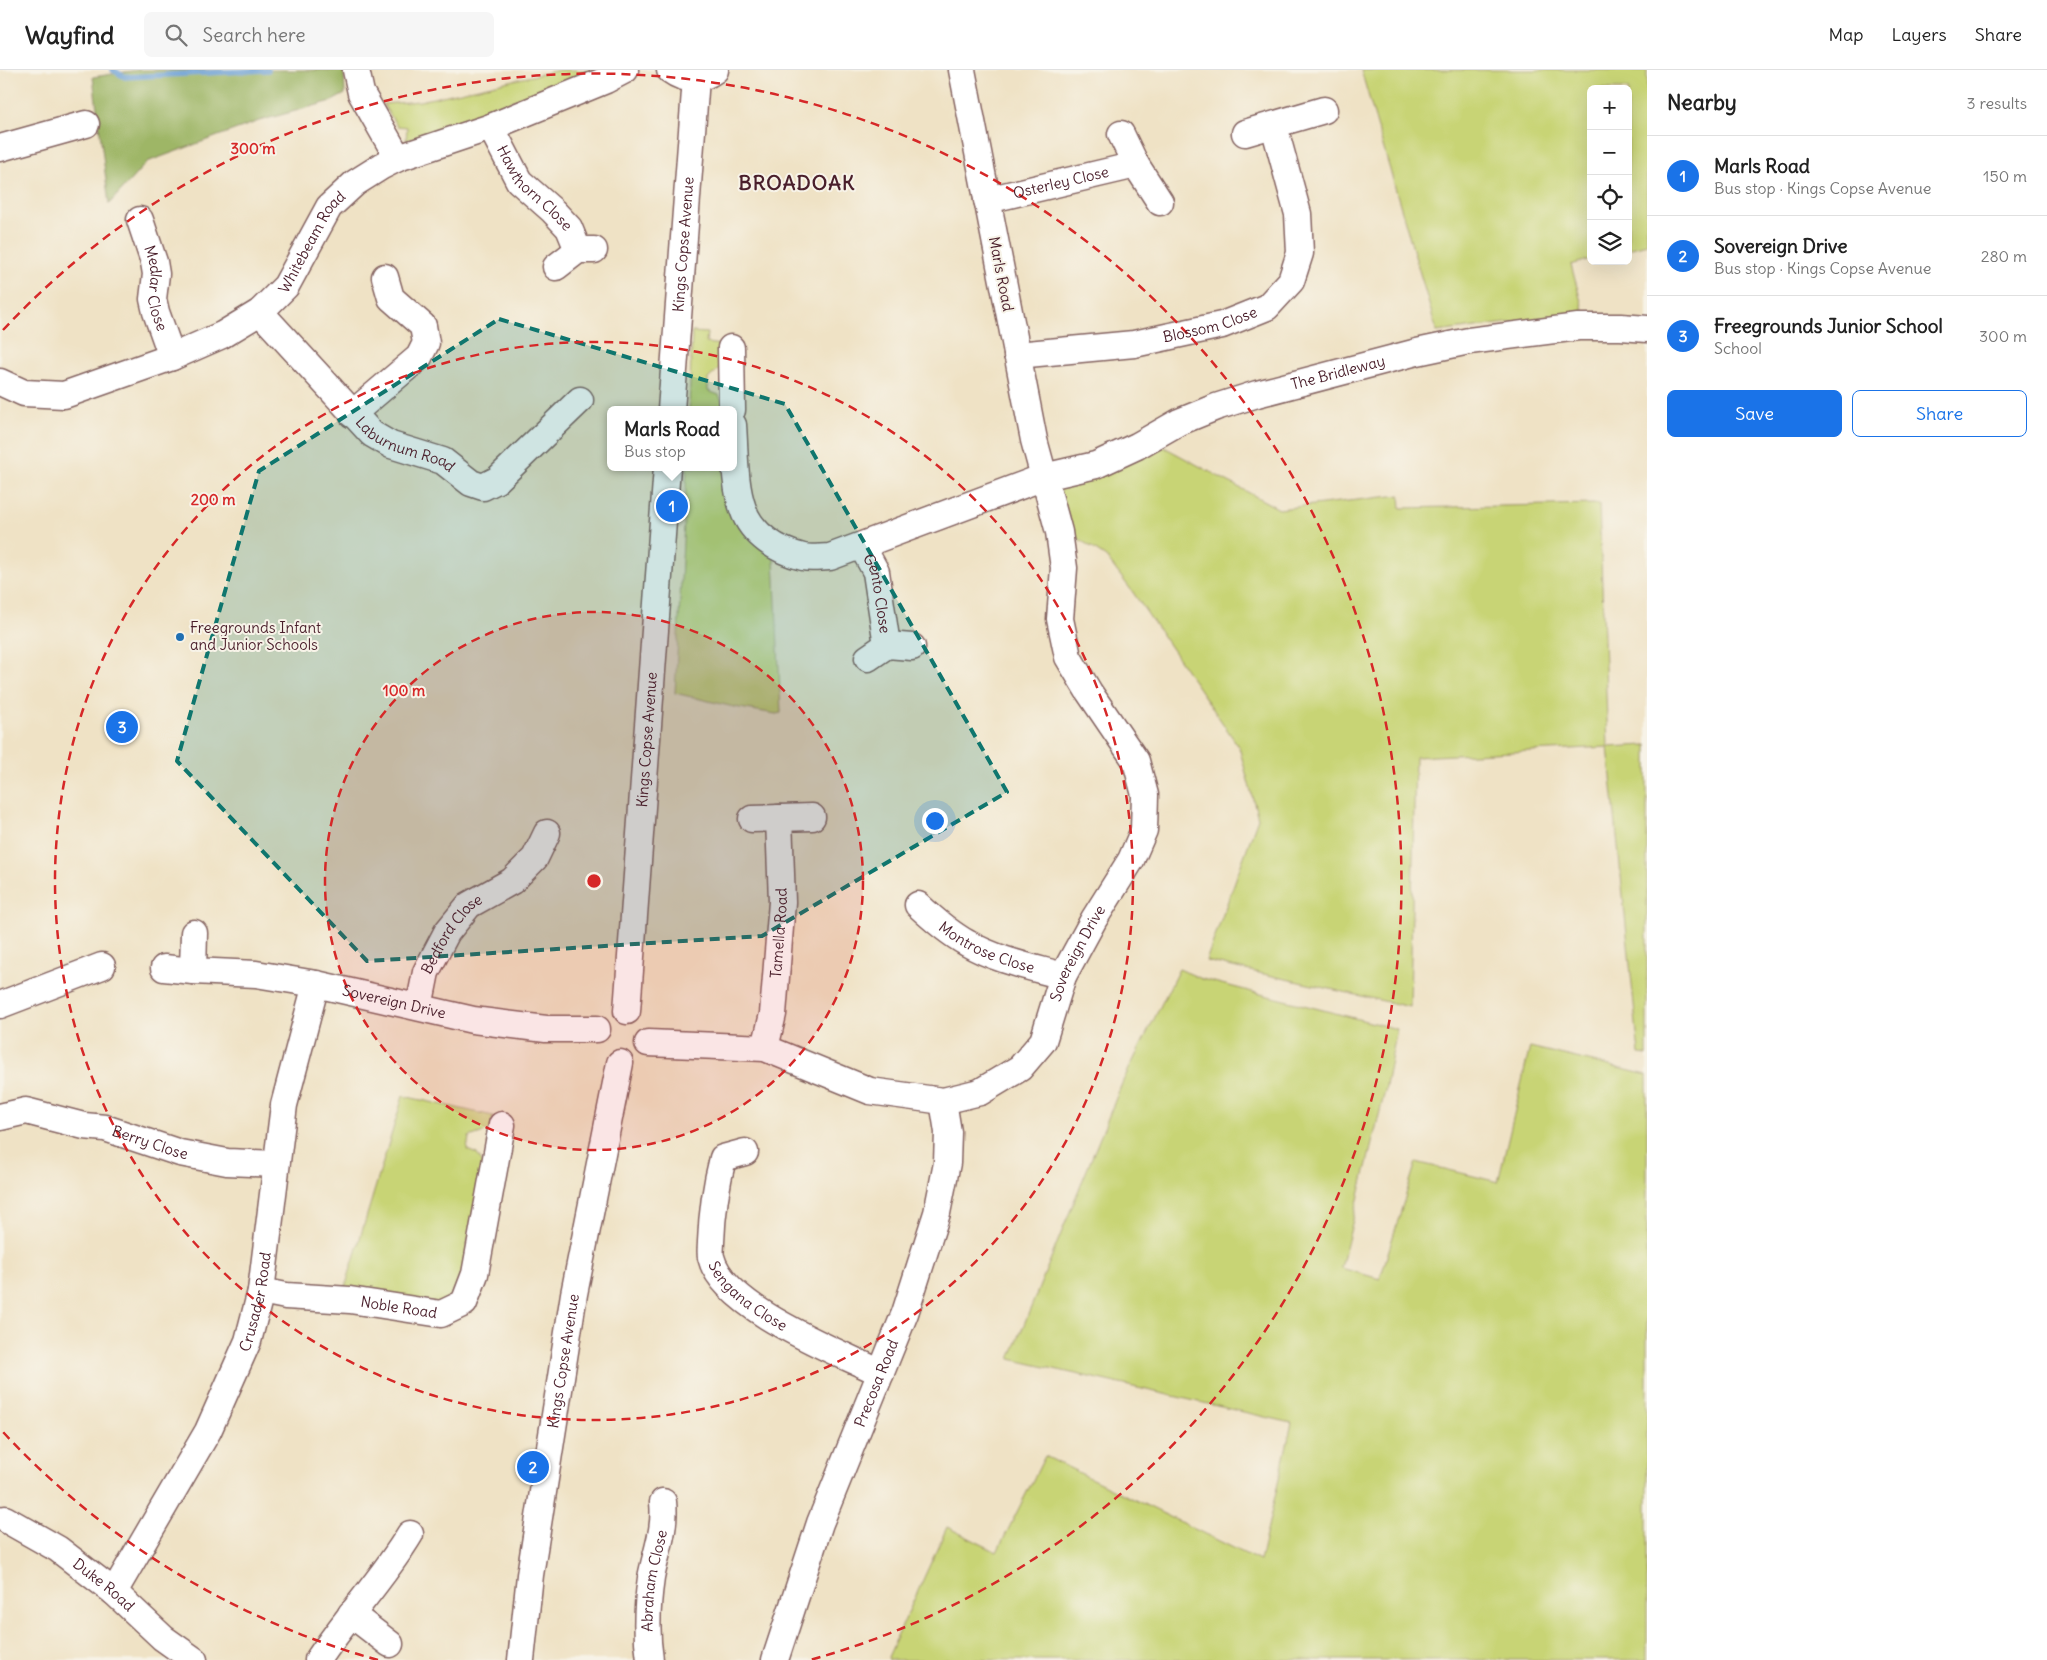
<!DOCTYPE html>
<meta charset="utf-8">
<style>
body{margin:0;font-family:Delius,sans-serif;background:#f6f6f6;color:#222}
.controls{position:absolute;right:15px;top:15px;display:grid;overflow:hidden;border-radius:8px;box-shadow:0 5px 20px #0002}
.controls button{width:45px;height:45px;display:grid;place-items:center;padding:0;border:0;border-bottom:1px solid #e0e0e0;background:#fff;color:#222;font:25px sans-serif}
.you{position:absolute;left:934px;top:750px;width:18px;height:18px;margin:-12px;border:4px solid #fff;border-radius:50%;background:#1a73e8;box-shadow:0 0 0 8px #1a73e833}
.badge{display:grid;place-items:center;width:32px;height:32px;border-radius:50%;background:#1a73e8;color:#fff;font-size:16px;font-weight:700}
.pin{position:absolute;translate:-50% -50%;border:2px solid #fff;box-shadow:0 1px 5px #0006}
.popup{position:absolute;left:607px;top:336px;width:130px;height:65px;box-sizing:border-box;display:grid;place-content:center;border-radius:8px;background:#fff;filter:drop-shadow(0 1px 4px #0005);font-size:16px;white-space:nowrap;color:#767676}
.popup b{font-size:19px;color:#222}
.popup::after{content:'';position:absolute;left:50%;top:100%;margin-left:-10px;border:10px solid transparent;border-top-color:#fff}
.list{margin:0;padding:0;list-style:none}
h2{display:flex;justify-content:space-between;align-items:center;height:65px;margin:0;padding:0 20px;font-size:21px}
h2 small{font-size:16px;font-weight:400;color:#767676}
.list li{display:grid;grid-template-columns:32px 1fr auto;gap:15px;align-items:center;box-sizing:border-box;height:80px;padding:0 20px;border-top:1px solid #e0e0e0}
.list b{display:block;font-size:19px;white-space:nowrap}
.list p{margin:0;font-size:16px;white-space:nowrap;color:#767676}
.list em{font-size:16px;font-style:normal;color:#767676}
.actions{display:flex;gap:10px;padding:15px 20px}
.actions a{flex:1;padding:11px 0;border:1px solid #1a73e8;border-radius:8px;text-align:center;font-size:18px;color:#1a73e8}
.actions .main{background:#1a73e8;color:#fff}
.icon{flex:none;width:28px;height:28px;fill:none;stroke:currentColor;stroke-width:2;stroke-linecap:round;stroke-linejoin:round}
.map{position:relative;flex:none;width:1647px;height:1590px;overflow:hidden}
header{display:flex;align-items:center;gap:30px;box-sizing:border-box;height:70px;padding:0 25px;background:#fff;border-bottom:1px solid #e0e0e0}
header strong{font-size:24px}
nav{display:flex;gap:28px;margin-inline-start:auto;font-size:18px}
.search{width:350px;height:45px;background:#f6f6f6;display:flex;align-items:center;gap:12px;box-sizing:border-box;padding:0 18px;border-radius:8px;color:#767676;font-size:19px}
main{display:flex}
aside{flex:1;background:#fff}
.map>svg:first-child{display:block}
</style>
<header>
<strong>Wayfind</strong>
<div class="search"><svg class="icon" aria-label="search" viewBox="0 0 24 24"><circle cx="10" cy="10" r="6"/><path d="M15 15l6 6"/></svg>Search here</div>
<nav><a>Map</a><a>Layers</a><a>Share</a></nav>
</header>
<main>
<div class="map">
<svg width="1647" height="1590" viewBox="0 0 1647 1590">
<rect width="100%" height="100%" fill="#f7f3e8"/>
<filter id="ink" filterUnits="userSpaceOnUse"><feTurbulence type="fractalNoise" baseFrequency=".02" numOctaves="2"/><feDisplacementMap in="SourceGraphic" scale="10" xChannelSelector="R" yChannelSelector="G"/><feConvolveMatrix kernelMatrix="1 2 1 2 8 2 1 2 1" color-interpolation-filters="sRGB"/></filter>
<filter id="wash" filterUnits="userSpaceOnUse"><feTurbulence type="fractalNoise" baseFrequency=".0096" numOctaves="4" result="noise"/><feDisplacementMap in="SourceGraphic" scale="20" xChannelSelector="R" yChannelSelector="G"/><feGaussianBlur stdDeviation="1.12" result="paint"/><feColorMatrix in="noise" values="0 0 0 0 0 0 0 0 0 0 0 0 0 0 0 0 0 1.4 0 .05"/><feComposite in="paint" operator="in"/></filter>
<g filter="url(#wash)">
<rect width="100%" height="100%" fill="#efe2c5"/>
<path fill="#c8d475" stroke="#897a50" d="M559,0H594L406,71L407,57L397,56L383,34L420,31Z
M1361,0H1647V174L1628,179V19H1591V189L1571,195L1584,243L1437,262Z
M692,262L707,263L706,273L722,275L724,294L708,309V321L719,325L726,340H689Z
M1164,377L1279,439L1400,425L1401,438L1599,434L1608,677L1647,675V985L1639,984L1608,677L1415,687L1410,937L1206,891L1258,748L1239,677L1132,521L1106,487L1076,467L1058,419Z
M687,397H730L774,489L781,643L776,644L734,637L675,623Z
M1179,899L1202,909L1397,959L1385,1021L1341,1198L1380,1209L1416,1092L1498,1112L1530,977L1647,1005V1590H889L888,1587L947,1457L997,1482L1045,1386L1260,1491L1292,1353L1010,1289L1123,1011Z
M403,1026L493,1046L490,1060L469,1067L467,1080L477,1084L486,1099L480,1105L466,1182L469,1189L448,1235L344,1221Z"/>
<path fill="#9eb666" stroke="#746a48" d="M138,0H344L345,24L332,31L259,51L147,92L109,134L93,7Z"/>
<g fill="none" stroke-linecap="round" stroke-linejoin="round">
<path stroke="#689ed5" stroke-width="5.5" d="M113,0L125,7L268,0"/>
</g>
</g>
<g filter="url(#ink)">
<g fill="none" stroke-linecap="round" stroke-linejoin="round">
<g stroke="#846361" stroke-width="29">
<g id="minor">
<path d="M356,0L361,23L398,88"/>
<path d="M670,0C685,11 700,11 715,0"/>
<path id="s1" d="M491,57L519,111L553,141L569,158L578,180"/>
<path d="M1245,63L1324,40"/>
<path d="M1121,64L1136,95L1160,132"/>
<path d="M0,78L86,54"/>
<path id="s2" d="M987,130L1136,95"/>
<path id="s3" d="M140,150L154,192L156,204L153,229L156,242L172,287"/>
<path d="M556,197L578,180H594"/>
<path id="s4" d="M260,242L372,364L391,375L443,391L471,413L483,417L497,410L580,330"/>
<path d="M731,278L732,340"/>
<path id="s5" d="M1017,285L1134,274L1222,255L1267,237L1291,211L1300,183L1298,144L1274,56"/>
<path id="s6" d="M0,312L24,323L64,325L172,287L222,265L260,242L286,216L329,137L355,113L382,96L398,88L491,57L606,10L625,0"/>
<path id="s7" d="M671,340L696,8"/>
<path d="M352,344L419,287L426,273L423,256L391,228L385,207"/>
<path id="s8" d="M733,355C735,381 734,415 743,439C752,465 778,481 803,487C811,489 821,487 830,487L1044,407L1096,395L1137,376L1179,352L1216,337L1257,324L1417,282L1469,271L1578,257H1621L1647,259"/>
<path id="s9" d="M862,476L876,502L887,575"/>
<path d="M868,588L887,575L912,577"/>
<path d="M752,749L812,747"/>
<path id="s10" d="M918,835C933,849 949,863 967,873C996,890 1031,897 1063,906"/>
<path id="s11" d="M194,863L193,901L256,904L316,914L473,950L546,959H597"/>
<path d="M164,898L193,901"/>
<path d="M0,935L102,896"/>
<path id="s12" d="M419,937L426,902L447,862L469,835L512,811L535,788L547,763"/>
<path id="s13" d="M627,941L667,397"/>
<path id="s14" d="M648,973L765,978L870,1021L943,1031L980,1022L1020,998L1043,971L1063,906L1094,849L1131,790L1144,760L1145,725L1136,691L1089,622L1068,587L1060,549L1064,498L1059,462L1034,370L962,0"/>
<path id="s15" d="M765,978L773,944L782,832L779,748"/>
<path id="s16" d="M0,1047L26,1041L84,1056L105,1058L180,1083L227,1092L276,1094"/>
<path id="s17" d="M745,1082L723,1088C716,1115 712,1144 711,1172C711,1176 710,1183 711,1187C723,1238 836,1281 881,1303"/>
<path id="s18" d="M261,1221L286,1226L350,1230L441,1244L464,1233L475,1204L502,1055"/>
<path id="s19" d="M5,1449L58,1479L114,1522L163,1568L194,1590"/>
<path id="s20" d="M114,1522L208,1361L248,1271L261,1221L284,1035L316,914"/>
<path d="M351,1544L390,1574"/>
<path d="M318,1590C347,1546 383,1509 410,1464"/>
<path id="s21" d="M521,1590L530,1505L574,1224L620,993"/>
<path id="s22" d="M650,1590C646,1564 647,1535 651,1508C656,1482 666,1459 663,1432"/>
<path id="s23" d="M775,1590L820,1453L905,1243L937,1143L947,1093L948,1062L943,1031"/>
</g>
</g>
<use href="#minor" stroke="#fff" stroke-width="26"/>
</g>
</g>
<path fill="#0f766e" fill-opacity="0.2" stroke="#0f766e" stroke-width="4" stroke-dasharray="10 6" stroke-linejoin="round" d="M499,249L785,334L1007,722L762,866L367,891L177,691L259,401Z"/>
<circle cx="594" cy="811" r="269" fill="#d62828" fill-opacity=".12"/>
<g fill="none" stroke="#d62828" stroke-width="2.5" stroke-dasharray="9 6">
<circle cx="594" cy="811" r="269"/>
<circle cx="594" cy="811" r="539"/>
<path d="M378 1590A808 808 0 0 1 3 1362M3 260A808 808 0 1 1 810 1590"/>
</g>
<circle fill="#1f6fb2" stroke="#f7f3e8" stroke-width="2" cx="180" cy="567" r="5"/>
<g text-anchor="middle" stroke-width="4" stroke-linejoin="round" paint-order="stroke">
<g font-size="15" fill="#4a1f2b" stroke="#f7f3e8">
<text dy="5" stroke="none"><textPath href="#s2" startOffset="76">Osterley Close</textPath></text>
<text dy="5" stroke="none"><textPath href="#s1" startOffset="76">Hawthorn Close</textPath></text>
<text dy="5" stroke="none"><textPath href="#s6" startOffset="368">Whitebeam Road</textPath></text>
<text dy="5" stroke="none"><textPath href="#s7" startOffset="166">Kings Copse Avenue</textPath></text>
<text transform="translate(1001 204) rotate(79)" y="5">Marls Road</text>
<text dy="5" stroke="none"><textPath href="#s3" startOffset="71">Medlar Close</textPath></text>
<text dy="5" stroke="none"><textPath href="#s5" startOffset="196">Blossom Close</textPath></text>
<text dy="5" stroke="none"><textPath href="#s8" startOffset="734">The Bridleway</textPath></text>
<text dy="5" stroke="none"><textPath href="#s4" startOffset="200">Laburnum Road</textPath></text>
<text dy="5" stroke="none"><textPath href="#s9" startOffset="51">Gento Close</textPath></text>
<text dy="5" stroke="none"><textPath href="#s13" startOffset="272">Kings Copse Avenue</textPath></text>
<text dy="5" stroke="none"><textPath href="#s15" startOffset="116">Tamella Road</textPath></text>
<text dy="5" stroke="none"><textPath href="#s12" startOffset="82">Bedford Close</textPath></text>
<text dy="5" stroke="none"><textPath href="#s10" startOffset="82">Montrose Close</textPath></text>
<text dy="5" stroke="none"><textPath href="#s14" startOffset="519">Sovereign Drive</textPath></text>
<text dy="5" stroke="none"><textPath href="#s11" startOffset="242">Sovereign Drive</textPath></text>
<text dy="5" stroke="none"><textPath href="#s16" startOffset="155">Berry Close</textPath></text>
<text dy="5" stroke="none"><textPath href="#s17" startOffset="178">Sengana Close</textPath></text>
<text dy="5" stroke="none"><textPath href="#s20" startOffset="325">Crusader Road</textPath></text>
<text dy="5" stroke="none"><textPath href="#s18" startOffset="139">Noble Road</textPath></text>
<text dy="5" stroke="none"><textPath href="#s21" startOffset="302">Kings Copse Avenue</textPath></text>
<text dy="5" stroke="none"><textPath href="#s23" startOffset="295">Precosa Road</textPath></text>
<text dy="5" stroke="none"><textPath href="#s22" startOffset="80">Abraham Close</textPath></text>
<text dy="5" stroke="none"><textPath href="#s19" startOffset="119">Duke Road</textPath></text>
</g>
<g font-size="15" fill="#4a1f2b" stroke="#f7f3e8" text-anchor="start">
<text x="190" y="563">Freegrounds Infant<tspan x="190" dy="17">and Junior Schools</tspan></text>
</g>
<g font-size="20" font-weight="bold" letter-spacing="1" fill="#4a1f2b" stroke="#f7f3e8">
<text x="797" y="120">BROADOAK</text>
</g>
</g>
<circle cx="594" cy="811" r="8" fill="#d62828" stroke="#f7f3e8" stroke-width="2.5"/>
<g font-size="15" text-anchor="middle" font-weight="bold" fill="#d62828" stroke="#f7f3e8" stroke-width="4" stroke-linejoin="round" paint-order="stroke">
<text x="253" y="84">300 m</text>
<text x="213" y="435">200 m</text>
<text x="404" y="626">100 m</text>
</g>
</svg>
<div class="controls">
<button>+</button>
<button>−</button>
<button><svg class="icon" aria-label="locate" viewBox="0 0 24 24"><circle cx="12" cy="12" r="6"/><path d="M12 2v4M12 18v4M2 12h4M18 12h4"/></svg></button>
<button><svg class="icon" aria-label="layers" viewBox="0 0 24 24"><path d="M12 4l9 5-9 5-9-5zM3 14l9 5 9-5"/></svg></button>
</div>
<div class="you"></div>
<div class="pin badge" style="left:672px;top:436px">1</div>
<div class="popup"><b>Marls Road</b>Bus stop</div>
<div class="pin badge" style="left:533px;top:1397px">2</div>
<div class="pin badge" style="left:122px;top:657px">3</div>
</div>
<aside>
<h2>Nearby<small>3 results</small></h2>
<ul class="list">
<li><span class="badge">1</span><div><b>Marls Road</b><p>Bus stop · Kings Copse Avenue</p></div><em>150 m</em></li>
<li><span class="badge">2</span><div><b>Sovereign Drive</b><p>Bus stop · Kings Copse Avenue</p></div><em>280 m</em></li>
<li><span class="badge">3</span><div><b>Freegrounds Junior School</b><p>School</p></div><em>300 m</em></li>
</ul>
<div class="actions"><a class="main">Save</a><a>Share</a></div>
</aside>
</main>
